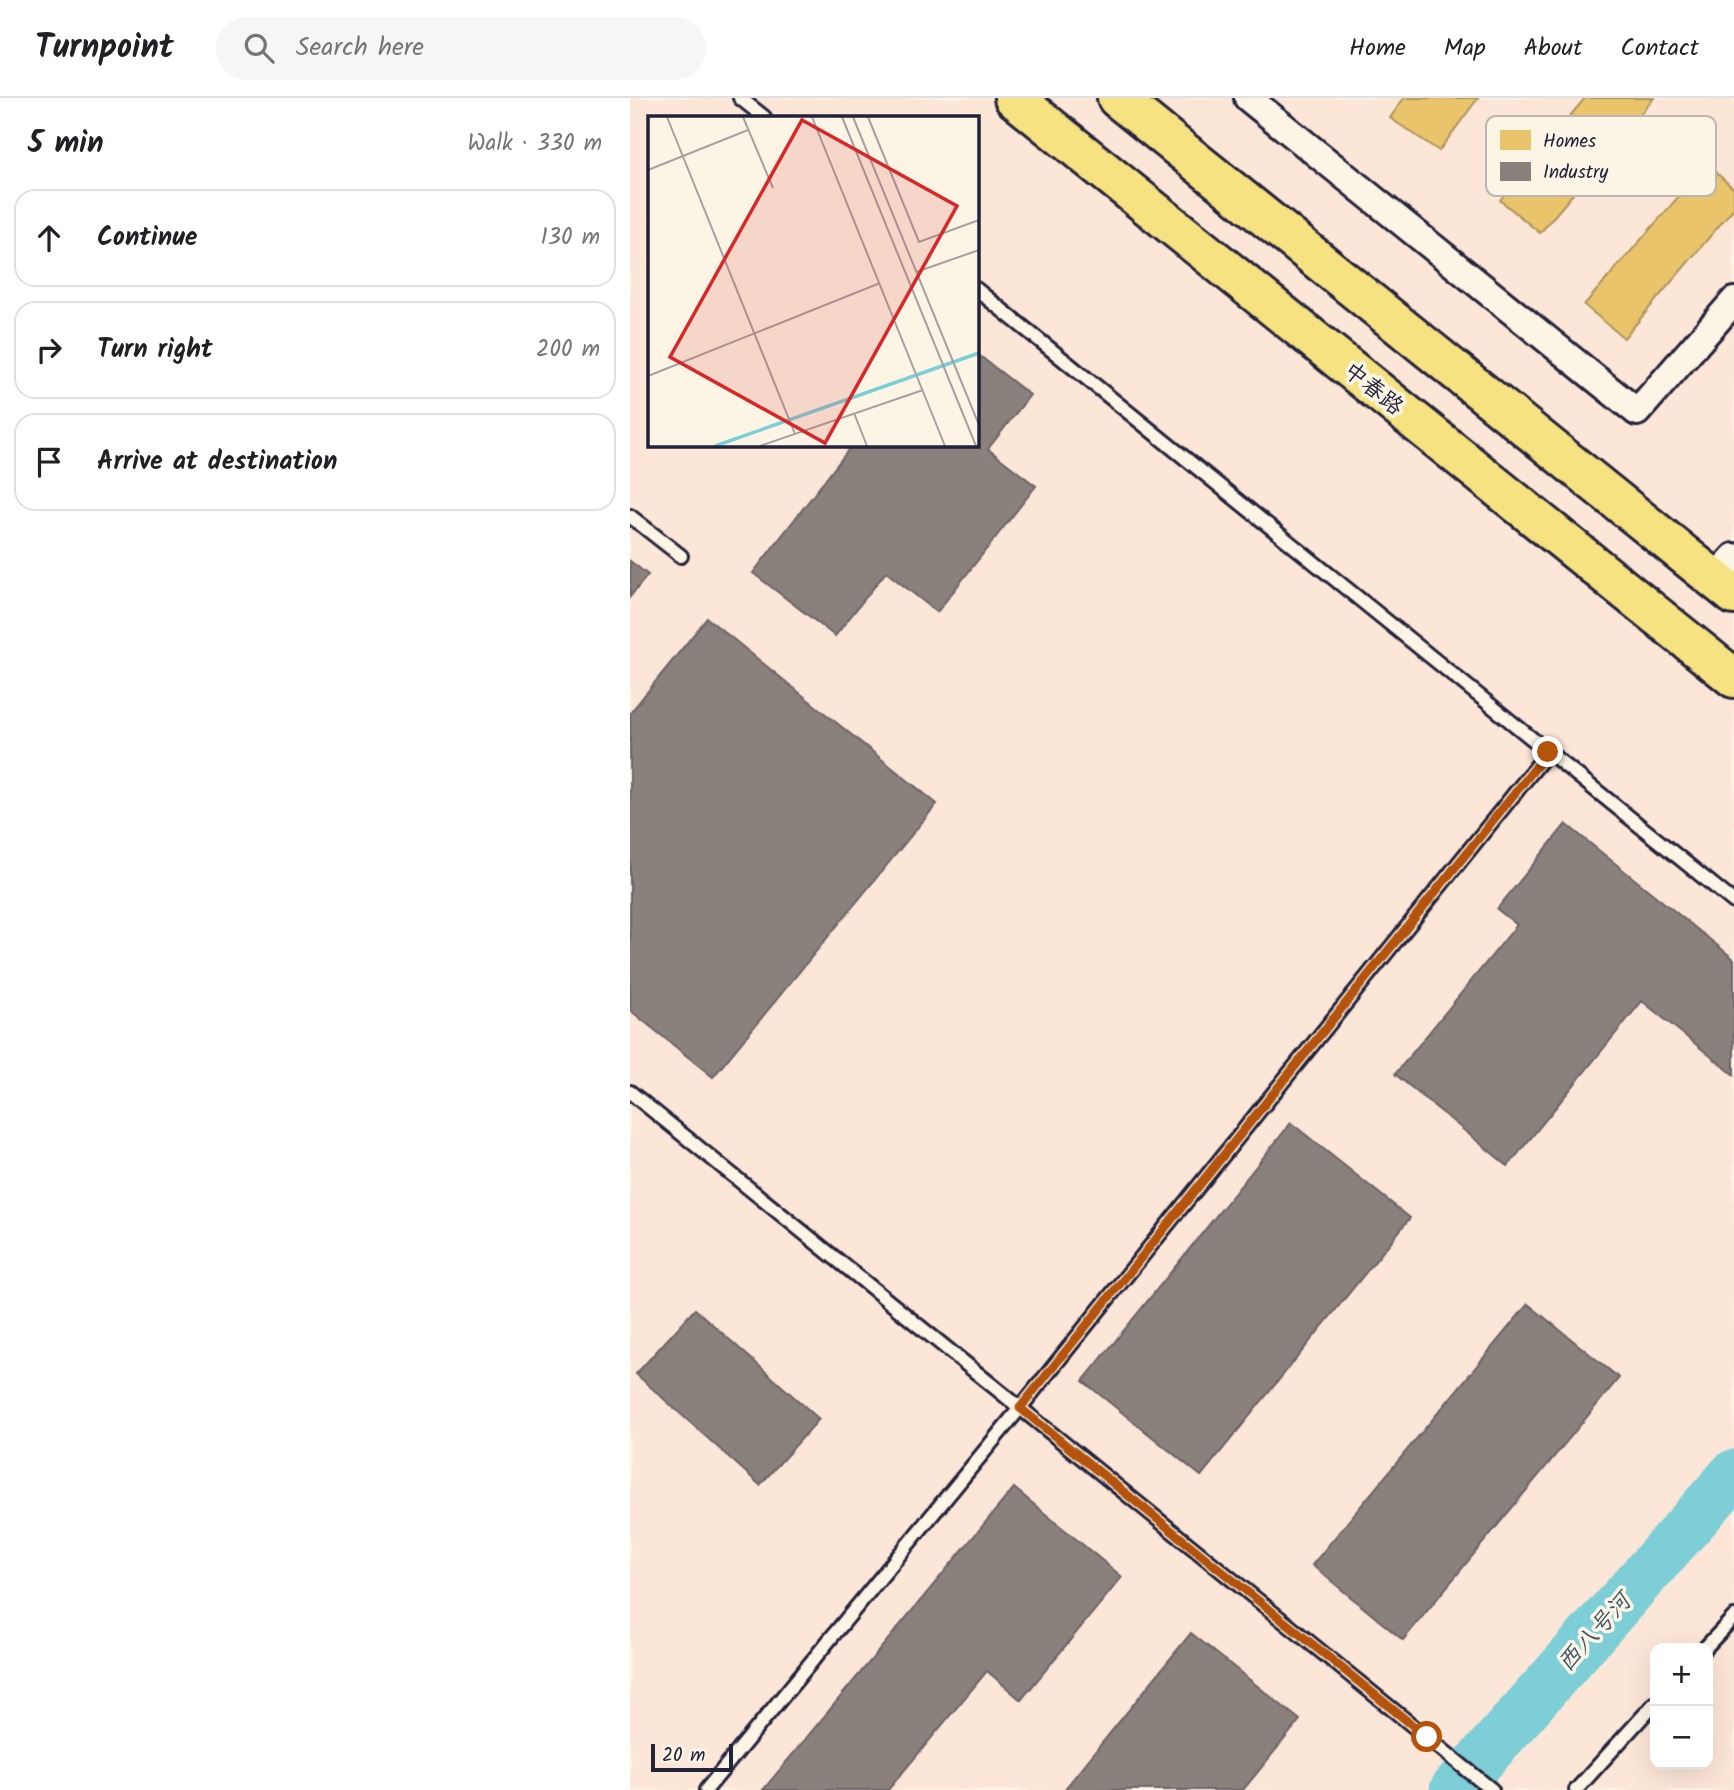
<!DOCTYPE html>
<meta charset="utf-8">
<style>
body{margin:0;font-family:Kalam,"LXGW WenKai TC",sans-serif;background:#f6f6f6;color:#202124}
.controls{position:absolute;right:21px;bottom:21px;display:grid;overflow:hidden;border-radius:14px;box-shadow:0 7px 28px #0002}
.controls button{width:63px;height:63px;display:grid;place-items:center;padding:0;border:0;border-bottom:2px solid #e0e0e0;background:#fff;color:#202124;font:35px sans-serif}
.scale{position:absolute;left:21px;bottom:18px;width:82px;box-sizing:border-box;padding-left:7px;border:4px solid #22223b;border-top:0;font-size:19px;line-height:24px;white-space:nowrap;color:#22223b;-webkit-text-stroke:5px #fcf5e5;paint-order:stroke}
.stop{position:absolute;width:21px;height:21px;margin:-16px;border:5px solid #b45309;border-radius:50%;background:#fff}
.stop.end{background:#b45309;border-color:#fff;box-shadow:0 2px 7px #0008}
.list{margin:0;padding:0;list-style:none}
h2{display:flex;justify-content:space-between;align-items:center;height:91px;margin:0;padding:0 28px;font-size:30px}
h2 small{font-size:23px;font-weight:400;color:#757577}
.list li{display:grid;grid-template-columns:46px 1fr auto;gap:21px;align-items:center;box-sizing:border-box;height:98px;margin:0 14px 14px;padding:0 14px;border:2px solid #e0e0e0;border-radius:21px}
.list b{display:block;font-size:26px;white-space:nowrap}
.list em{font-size:23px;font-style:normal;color:#757577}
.icon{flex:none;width:38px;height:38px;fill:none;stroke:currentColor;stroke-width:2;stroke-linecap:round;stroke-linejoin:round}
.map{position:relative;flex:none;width:1104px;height:1692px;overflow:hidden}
header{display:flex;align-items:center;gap:42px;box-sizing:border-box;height:98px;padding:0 35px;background:#fff;border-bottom:2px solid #e0e0e0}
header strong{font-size:33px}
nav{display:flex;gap:38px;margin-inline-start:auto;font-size:24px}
.search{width:490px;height:63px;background:#f6f6f6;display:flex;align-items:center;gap:18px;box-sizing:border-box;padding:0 24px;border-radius:38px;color:#757577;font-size:26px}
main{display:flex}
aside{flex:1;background:#fff}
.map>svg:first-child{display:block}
</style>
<header>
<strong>Turnpoint</strong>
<div class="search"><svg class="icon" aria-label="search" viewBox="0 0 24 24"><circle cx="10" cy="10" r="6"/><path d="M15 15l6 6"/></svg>Search here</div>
<nav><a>Home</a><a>Map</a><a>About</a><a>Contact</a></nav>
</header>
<main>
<aside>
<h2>5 min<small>Walk · 330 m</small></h2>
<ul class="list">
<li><svg class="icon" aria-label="ahead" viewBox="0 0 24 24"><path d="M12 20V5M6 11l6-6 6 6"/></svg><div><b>Continue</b></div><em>130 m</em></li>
<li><svg class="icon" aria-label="right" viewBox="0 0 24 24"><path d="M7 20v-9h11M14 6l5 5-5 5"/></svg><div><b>Turn right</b></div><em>200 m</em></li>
<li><svg class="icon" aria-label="arrive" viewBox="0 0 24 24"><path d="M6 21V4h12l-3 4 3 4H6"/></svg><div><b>Arrive at destination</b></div></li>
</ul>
</aside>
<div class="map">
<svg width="1104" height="1692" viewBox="0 0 1104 1692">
<rect width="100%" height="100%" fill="#fcf5e5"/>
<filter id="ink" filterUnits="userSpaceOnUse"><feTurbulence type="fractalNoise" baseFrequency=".0143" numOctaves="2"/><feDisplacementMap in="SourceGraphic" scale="14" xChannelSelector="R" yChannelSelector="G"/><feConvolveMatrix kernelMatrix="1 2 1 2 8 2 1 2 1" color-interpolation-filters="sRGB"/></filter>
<g filter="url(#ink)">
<path fill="#fce6d7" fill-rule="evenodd" d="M0,0H1104V1692H0ZM19,19H346V346H19ZM1025,1550H1078V1666H1025Z"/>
<path fill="#e9c46a" stroke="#ad935c" stroke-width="2" d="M774,0H848L809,53L760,20Z
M955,0H1024L910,135L870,102Z
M1077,66L1104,91V110L994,240L954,207Z"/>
<path fill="#8a817c" stroke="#6b6468" stroke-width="2" d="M346,255L400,297L358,351L406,388L307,514L256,474L205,538L123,475L223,346H346Z
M0,463L18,477L0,499Z
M77,520L307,706L83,979L0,912V615Z
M936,726L1104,861V977L1012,903L878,1068L765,976L887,827L867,811Z
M661,1025L780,1120L571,1378L453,1283Z
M898,1206L989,1280L773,1542L682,1467Z
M65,1211L189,1321L130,1387L6,1276Z
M384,1390L492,1479L391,1602L357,1573L258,1692H133Z
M561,1535L670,1622L613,1692H434Z"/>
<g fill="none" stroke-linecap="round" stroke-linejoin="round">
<path stroke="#7dced7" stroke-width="49" d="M824,1692L1104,1376"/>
<g stroke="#22223b" stroke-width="18">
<path id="lane" d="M110,0L134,19
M346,191L1104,804
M0,418L51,458
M0,994L862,1692
M1075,1550L1104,1519
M76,1692L390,1310L918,654
M946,1692L1025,1605"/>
</g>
<g stroke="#22223b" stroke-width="32">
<path id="street" d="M618,0L1007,314L1104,203
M1084,481L1104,459"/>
</g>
<g stroke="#22223b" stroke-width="44">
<path id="primary" d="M384,0L1104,580
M487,0L1104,497"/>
</g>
<use href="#lane" stroke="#fcf5e5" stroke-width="12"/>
<use href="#street" stroke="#fcf5e5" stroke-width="26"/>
<use href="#primary" stroke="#f6e281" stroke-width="38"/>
</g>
</g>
<g fill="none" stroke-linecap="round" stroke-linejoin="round" filter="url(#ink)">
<path stroke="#b45309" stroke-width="9" d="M797,1639L390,1310L918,654"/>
</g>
<g text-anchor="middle" stroke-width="7" stroke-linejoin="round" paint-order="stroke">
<g font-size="23" fill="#22223b" stroke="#fcf5e5">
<text transform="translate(744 290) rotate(39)" y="8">中春路</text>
</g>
<g font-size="24" font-style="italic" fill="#3d566a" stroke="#fcf5e5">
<text transform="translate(964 1534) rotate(-48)" y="8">西八号河</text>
</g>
</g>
<g transform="translate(18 18)">
<rect width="331" height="331" fill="#fcf5e5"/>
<path fill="none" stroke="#7dced7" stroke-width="3.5" d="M67,330L331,237"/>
<path fill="none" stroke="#a5a1a1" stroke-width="2" d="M19,1L147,318M95,1L125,72M164,1L297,330M194,1L328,330M205,1L331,309M220,1L271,126L331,104M0,54L100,14M268,156L331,134M0,260L232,167M206,297L219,330M112,330L275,274"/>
<path fill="#d62828" fill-opacity="0.15" stroke="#d62828" stroke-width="3.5" d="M154,4L309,90L177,327L22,241Z"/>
<rect width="331" height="331" fill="none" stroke="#22223b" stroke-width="3.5"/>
</g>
<rect x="856" y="18" width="230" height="80" rx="10" fill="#fcf5e5" stroke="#bbb6b2" stroke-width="2"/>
<rect x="870" y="32" width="31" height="20" fill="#e9c46a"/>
<rect x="870" y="64" width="31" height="19" fill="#8a817c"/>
<g font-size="19" fill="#22223b">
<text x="913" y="49">Homes</text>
<text x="913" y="80">Industry</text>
</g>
</svg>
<div class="controls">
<button>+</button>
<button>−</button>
</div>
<div class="scale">20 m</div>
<div class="stop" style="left:797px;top:1639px"></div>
<div class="stop end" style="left:918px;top:654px"></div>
</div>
</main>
